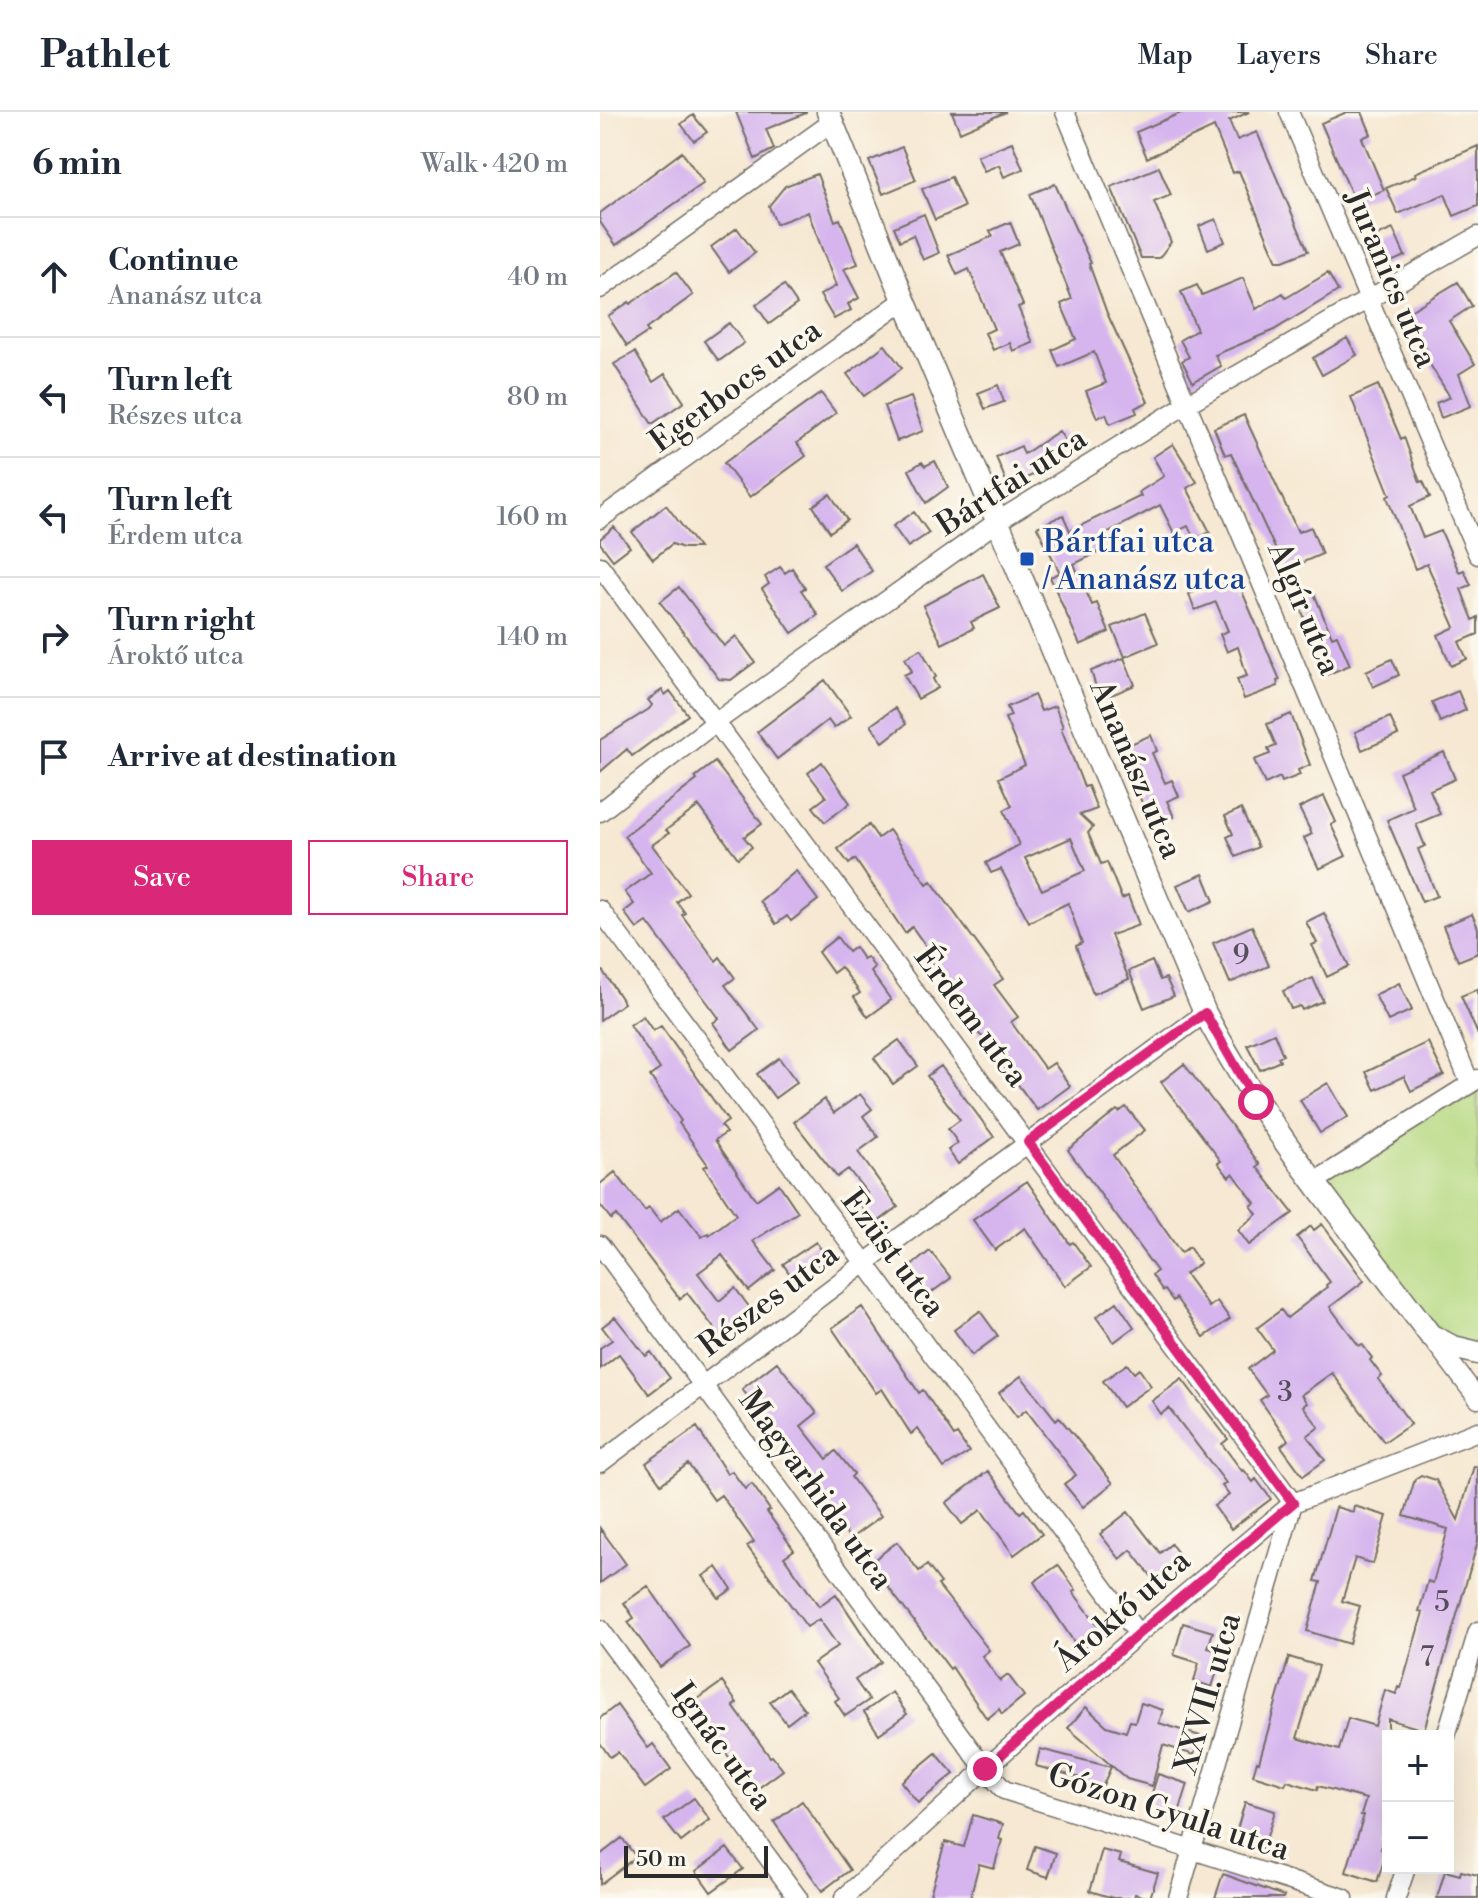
<!DOCTYPE html>
<meta charset="utf-8">
<style>
body{margin:0;font-family:"Libre Bodoni",serif;background:#f6f6f7;color:#1f2937}
.controls{position:absolute;right:24px;bottom:24px;display:grid;overflow:hidden;border-radius:0px;box-shadow:0 8px 32px #0002}
.controls button{width:72px;height:72px;display:grid;place-items:center;padding:0;border:0;border-bottom:2px solid #e0e1e3;background:#fff;color:#1f2937;font:40px sans-serif}
.scale{position:absolute;left:24px;bottom:20px;width:144px;box-sizing:border-box;padding-left:8px;border:4px solid #2b2b2b;border-top:0;font-size:22px;line-height:28px;white-space:nowrap;color:#2b2b2b;-webkit-text-stroke:6px #fbf7ec;paint-order:stroke}
.stop{position:absolute;width:24px;height:24px;margin:-18px;border:6px solid #db2777;border-radius:50%;background:#fff}
.stop.end{background:#db2777;border-color:#fff;box-shadow:0 2px 8px #0008}
.list{margin:0;padding:0;list-style:none}
h2{display:flex;justify-content:space-between;align-items:center;height:104px;margin:0;padding:0 32px;font-size:34px}
h2 small{font-size:26px;font-weight:400;color:#747a83}
.list li{display:grid;grid-template-columns:52px 1fr auto;gap:24px;align-items:center;box-sizing:border-box;height:120px;padding:0 32px;border-top:2px solid #e0e1e3}
.list b{display:block;font-size:30px;white-space:nowrap}
.list p{margin:0;font-size:26px;white-space:nowrap;color:#747a83}
.list em{font-size:26px;font-style:normal;color:#747a83}
.actions{display:flex;gap:16px;padding:24px 32px}
.actions a{flex:1;padding:18px 0;border:2px solid #db2777;border-radius:0px;text-align:center;font-size:28px;color:#db2777}
.actions .main{background:#db2777;color:#fff}
.icon{flex:none;width:44px;height:44px;fill:none;stroke:currentColor;stroke-width:2;stroke-linecap:round;stroke-linejoin:round}
.map{position:relative;flex:none;width:878px;height:1786px;overflow:hidden}
header{display:flex;align-items:center;gap:48px;box-sizing:border-box;height:112px;padding:0 40px;background:#fff;border-bottom:2px solid #e0e1e3}
header strong{font-size:38px}
nav{display:flex;gap:44px;margin-inline-start:auto;font-size:28px}
main{display:flex}
aside{flex:1;background:#fff}
.map>svg:first-child{display:block}
</style>
<header>
<strong>Pathlet</strong>
<nav><a>Map</a><a>Layers</a><a>Share</a></nav>
</header>
<main>
<aside>
<h2>6 min<small>Walk · 420 m</small></h2>
<ul class="list">
<li><svg class="icon" aria-label="ahead" viewBox="0 0 24 24"><path d="M12 20V5M6 11l6-6 6 6"/></svg><div><b>Continue</b><p>Ananász utca</p></div><em>40 m</em></li>
<li><svg class="icon" aria-label="left" viewBox="0 0 24 24"><path d="M17 20v-9H6M10 6l-5 5 5 5"/></svg><div><b>Turn left</b><p>Részes utca</p></div><em>80 m</em></li>
<li><svg class="icon" aria-label="left" viewBox="0 0 24 24"><path d="M17 20v-9H6M10 6l-5 5 5 5"/></svg><div><b>Turn left</b><p>Érdem utca</p></div><em>160 m</em></li>
<li><svg class="icon" aria-label="right" viewBox="0 0 24 24"><path d="M7 20v-9h11M14 6l5 5-5 5"/></svg><div><b>Turn right</b><p>Ároktő utca</p></div><em>140 m</em></li>
<li><svg class="icon" aria-label="arrive" viewBox="0 0 24 24"><path d="M6 21V4h12l-3 4 3 4H6"/></svg><div><b>Arrive at destination</b></div></li>
</ul>
<div class="actions"><a class="main">Save</a><a>Share</a></div>
</aside>
<div class="map">
<svg width="878" height="1786" viewBox="0 0 878 1786">
<rect width="100%" height="100%" fill="#fbf7ec"/>
<filter id="ink" filterUnits="userSpaceOnUse"><feTurbulence type="fractalNoise" baseFrequency=".0125" numOctaves="2"/><feDisplacementMap in="SourceGraphic" scale="16" xChannelSelector="R" yChannelSelector="G"/><feConvolveMatrix kernelMatrix="1 2 1 2 8 2 1 2 1" color-interpolation-filters="sRGB"/></filter>
<filter id="wash" filterUnits="userSpaceOnUse"><feTurbulence type="fractalNoise" baseFrequency=".006" numOctaves="4" result="noise"/><feDisplacementMap in="SourceGraphic" scale="32" xChannelSelector="R" yChannelSelector="G"/><feGaussianBlur stdDeviation="1.8" result="paint"/><feColorMatrix in="noise" values="0 0 0 0 0 0 0 0 0 0 0 0 0 0 0 0 0 1.4 0 .05"/><feComposite in="paint" operator="in"/></filter>
<g filter="url(#wash)">
<rect width="100%" height="100%" fill="#f6e8d2"/>
<path fill="#b5d981" stroke="#708256" stroke-width="2" d="M878,967V1241L853,1235L714,1070Z"/>
<g id="blocks">
<path fill="#d6b5ee" fill-rule="evenodd" d="M136,0H206V1L166,17L174,37L155,47Z
M352,0H406L360,20Z
M583,0H649L629,9L637,28L657,20L708,139L683,149H677L639,59L633,61L614,15L547,46L536,20Z
M747,0H762L771,22L762,26L784,78L755,90L721,11Z
M93,3L107,20L94,29L81,12Z
M412,30L423,57L404,65L399,53L384,59L377,44Z
M878,34V94L854,104L845,82L798,102L786,76L816,64L815,61Z
M302,35L316,68L283,82L269,49Z
M82,40L104,71L16,133L0,110V101Z
M559,55L571,83L554,90L571,130L559,146H541L511,75Z
M217,62L235,109L240,107L258,152L244,157L259,186L248,192L251,198L234,207L220,183L236,174L208,100L176,112L169,94L185,74Z
M351,65L364,95L335,108L322,77Z
M455,72L491,151L489,152L507,201L548,290L535,296L537,301L510,312L506,302L497,306L486,279L506,271L494,240L459,255L452,238L476,227L461,192L472,187L430,82Z
M324,102L339,141L323,148L313,123L300,129L294,115Z
M616,107L625,130L608,137L599,114Z
M410,110L419,132L400,140L423,193L418,195L433,231L413,239L410,231L393,238L385,221L394,217L369,157L357,163L348,143L393,124L390,119Z
M137,116L155,141L129,160L111,135Z
M793,117L805,144L777,156L768,133L773,130L772,126Z
M76,160L93,183L46,217L48,220L27,234L8,204L29,190L30,192Z
M728,161L738,179L674,218L615,243L621,254L593,270L582,249L589,245L580,228L597,218L581,180L597,173L602,183L643,166L656,197L683,181L686,186Z
M858,170L872,194L849,209L875,252L859,262L871,294L841,306L836,291L850,285L826,246L830,243L805,202Z
M184,173L197,192L169,212L156,193Z
M129,211L144,231L119,249L104,229Z
M747,226L757,243L722,263L713,246Z
M285,233L302,256L264,284L247,262Z
M35,240L53,270L65,262L84,290L52,312L14,252Z
M398,273L404,290L385,297L378,281Z
M778,273L801,327L804,325L820,370L823,369L830,385L810,394L823,426L841,419L859,460L864,458L871,473L861,477L873,508L878,505V522L859,530L867,547L851,554L838,523L855,515L827,452L815,457L787,385L790,383L751,285Z
M221,281L236,301L197,331L206,344L150,385L124,351Z
M311,285L323,319L297,329L284,294Z
M644,303L698,420L711,415L722,442L685,458L631,341L625,343L614,316Z
M459,319L468,333L431,358L433,363L408,374L396,345L421,334L424,342Z
M573,332L597,370L587,376L610,420L595,428L588,414L574,421L560,393L499,425L505,437L474,452L492,493L497,491L509,520L480,533L450,465L460,461L437,415L463,403L470,419L541,384L539,380L564,364L553,345Z
M335,349L348,375L326,391L309,358L322,350L325,354Z
M230,382L247,408L230,420L213,394Z
M66,393L99,436H83L72,432L53,447L32,420Z
M314,400L329,421L308,435L293,414Z
M14,415L30,435L13,448L0,431V427Z
M253,431L272,459L242,479L223,452Z
M180,455L185,461L192,456L205,476L201,478L218,503L192,521L162,477L169,472L165,465Z
M383,462L400,496L371,510L374,516L342,532L323,494Z
M635,463L680,568L677,569L678,574L644,587L637,567L647,564L638,535L627,540L620,522L628,519L616,490L595,498L589,482Z
M79,475L124,534L136,524L155,550L131,568L119,567L60,490Z
M713,479L732,525L737,523L750,553L724,564L711,534L716,532L696,486Z
M545,501L558,531L525,545L512,515Z
M321,537L336,565L333,567L338,576L318,587L304,563L312,559L305,546Z
M524,546L535,573L500,588L491,559Z
M792,547L799,563L773,575L766,559Z
M225,568L251,604L234,616L228,608L177,647L157,620Z
M62,578L65,583L70,579L88,603L32,644L27,637L0,660V628L49,597L52,593L48,588Z
M858,579L866,598L840,610L832,590Z
M434,583L441,599L455,594L463,615L461,616L484,675L488,674L497,697L480,703L493,715L488,721L501,752L507,750L522,787L528,784L539,813L511,823L529,867L493,882L476,834L482,831L468,791L429,810L401,757L391,761L386,751L419,733L404,698L412,694L399,666L425,653L405,606L411,604L407,595ZM471,726L485,759L442,778L425,746Z
M295,596L306,612L283,630L271,613Z
M691,602L710,653L698,658L700,663L682,670L680,665L665,672L654,648L670,642L668,637L676,634L667,612Z
M790,605L798,623L762,638L755,620Z
M551,623L557,639L552,641L565,671L572,668L579,684L567,689L574,705L552,714L519,637Z
M844,640L855,667L830,678L840,702L816,712L825,734L818,737L837,784L822,790L787,708L814,696L799,660Z
M115,650L162,712L144,725L152,735L138,746L99,694L66,718L69,721L52,733L88,781L77,790L85,801L82,803L116,849L120,845L135,866L125,873L159,918L132,938L113,911L119,906L47,810L37,817L24,800L34,792L25,780L51,761L24,724L97,668L95,665Z
M222,650L250,691L225,710L213,695L226,685L208,661Z
M724,684L736,710L731,713L746,744L719,757L704,726L712,722L699,696Z
M641,697L658,735L636,745L627,725L633,722L625,704Z
M269,713L278,726L289,718L327,772L331,769L403,867L394,873L418,905L411,910L445,957L454,951L470,974L437,998L410,962L396,947L391,930L380,923L369,910L366,900L326,842L330,840L312,815L305,821L255,747L249,752L238,737Z
M196,759L218,788L191,809L187,804L176,812L160,789Z
M603,762L614,789L589,800L577,773Z
M724,801L749,854L727,865L712,833L717,831L706,810Z
M872,802L878,816V841L858,849L843,814Z
M652,814L669,854L630,871L613,831Z
M237,825L248,840L255,835L263,847L267,845L275,856L271,860L291,888L268,905L254,885L260,881L241,855L233,861L218,840Z
M552,849L560,868L566,866L574,884L544,896L529,859Z
M0,855L24,891L0,908Z
M713,866L723,889L702,898L700,894L691,897L683,879Z
M799,871L812,898L788,909L775,883Z
M878,877V923L861,884Z
M43,904L53,919L61,914L128,1009L121,1014L126,1021L115,1028L156,1088L179,1072L198,1100L153,1129L175,1158L149,1179L122,1143L98,1161L119,1189L135,1176L153,1200L121,1225L87,1181L80,1187L16,1103L11,1107L0,1093V1072L15,1060L45,1099L49,1096L60,1110L79,1096L102,1125L108,1121L109,1123L136,1103L104,1055L108,1053L79,1011L81,1009L50,964L60,957L30,913Z
M674,921L683,943L678,945L680,949L660,958L647,933Z
M299,928L318,954L293,972L274,946Z
M828,930L844,963L811,979L804,964L775,978L766,960Z
M179,946L197,970L175,986L157,962Z
M584,952L635,1018L660,1053L657,1055L693,1101L649,1133L638,1118L657,1102L651,1094L655,1091L633,1061L629,1065L618,1051L621,1049L561,970Z
M341,954L394,1025L358,1052L348,1038L358,1031L348,1017L360,1008L327,964Z
M728,971L748,1005L720,1021L700,988Z
M260,982L272,997L263,1004L278,1025L258,1040L298,1095L275,1112L258,1090L268,1082L248,1057L237,1065L194,1010L224,987L234,1001Z
M526,995L545,1018L513,1043L581,1141L589,1135L600,1151L585,1162L609,1195L617,1189L630,1207L604,1225L576,1186L573,1189L565,1178L563,1179L552,1163L557,1159L468,1038L517,998L519,1000Z
M427,1069L470,1132L473,1130L491,1155L465,1174L425,1116L395,1138L373,1108Z
M722,1112L764,1169L730,1195L759,1234L762,1232L772,1246L770,1248L782,1264L778,1267L811,1312L784,1330L732,1261L701,1283L707,1291L703,1294L719,1315L707,1324L725,1348L703,1364L681,1334L688,1328L660,1288L667,1283L648,1257L673,1238L657,1216L681,1198L687,1206L727,1175L726,1173L730,1170L697,1125L711,1114L714,1118Z
M216,1130L227,1146L194,1168L183,1152Z
M330,1139L351,1166L328,1183L307,1157Z
M517,1190L534,1215L514,1230L496,1205Z
M262,1195L319,1281L323,1278L354,1324L357,1322L369,1340L344,1356L318,1317L311,1322L282,1277L276,1281L232,1216Z
M380,1199L398,1224L372,1243L354,1218Z
M15,1205L46,1244L51,1240L70,1266L49,1282L19,1242L0,1257V1236L12,1228L2,1215Z
M177,1250L217,1301L201,1314L227,1347L236,1339L254,1362L251,1365L281,1404L250,1427L207,1362L142,1277Z
M527,1252L534,1261L539,1257L551,1274L522,1295L503,1269Z
M421,1264L456,1308L459,1305L513,1371L483,1395L464,1372L476,1363L426,1298L417,1305L399,1281Z
M582,1267L628,1327L622,1332L642,1359L644,1358L653,1370L656,1367L671,1387L631,1417L614,1394L629,1383L622,1374L626,1371L569,1296L561,1302L552,1289Z
M97,1315L127,1362L132,1359L145,1377L152,1372L170,1398L167,1400L194,1438L184,1445L219,1494L236,1482L281,1550L255,1568L269,1588L245,1604L235,1589L239,1586L214,1551L238,1534L219,1507L207,1515L147,1434L154,1430L121,1383L114,1388L88,1352L61,1372L46,1351Z
M874,1354L878,1355V1429L824,1618L788,1607V1715L781,1737L787,1739L777,1770L746,1760L764,1703H761L766,1687L718,1674L717,1678L687,1669L685,1673L653,1663L657,1649L659,1650L689,1545L719,1554L697,1626L739,1638L748,1606L775,1614L785,1578L796,1582L798,1575L801,1576L823,1500L819,1499L828,1469L833,1471L848,1417L804,1404L815,1367L821,1363L836,1368L858,1408Z
M388,1359L420,1401L424,1398L442,1422L414,1443L381,1398L362,1412L346,1391Z
M754,1394L787,1404L773,1452L755,1446L742,1489L760,1494L749,1532L707,1519L721,1470L715,1469L736,1395L753,1400Z
M528,1400L560,1441L571,1432L584,1449L556,1470L531,1438L520,1447L500,1422Z
M0,1416L26,1452L0,1471Z
M297,1430L319,1459L327,1453L341,1471L338,1473L389,1538L382,1544L400,1569L408,1563L424,1584L402,1602L399,1597L387,1607L352,1555L350,1557L270,1451Z
M458,1453L476,1478L473,1480L504,1521L480,1539L434,1470Z
M117,1455L132,1477L119,1486L103,1464Z
M48,1474L90,1534L60,1555L28,1510L34,1506L24,1491Z
M583,1511L613,1520L608,1536L623,1540L612,1575L594,1569L599,1551L574,1543Z
M122,1570L137,1591L133,1594L170,1645L172,1644L183,1658L153,1680L122,1635L126,1633L95,1589Z
M188,1576L205,1598L187,1612L170,1590Z
M292,1580L307,1602L279,1622L264,1600Z
M541,1591L563,1598L559,1611L600,1624L594,1643L563,1633L552,1674L527,1667L468,1616L486,1595L507,1614L526,1620L530,1609L535,1610Z
M17,1593L48,1636L53,1632L71,1657L45,1676L18,1640L10,1645L0,1631V1606Z
M440,1637L511,1655L499,1682L478,1673L481,1666L436,1654Z
M336,1641L354,1662L318,1691L301,1670Z
M558,1662L588,1672L577,1707L547,1697Z
M94,1686L110,1708L81,1730L64,1708Z
M202,1689L250,1758L222,1779L174,1710Z
M645,1690L675,1699L663,1737L634,1728Z
M373,1703L403,1712L399,1727L402,1728L394,1756L379,1752L370,1786H329L345,1730L364,1735Z
M22,1726L36,1745L0,1772V1743Z
M435,1734L456,1741L448,1765L427,1758Z
M127,1736L143,1757L111,1780L96,1759Z
M502,1738L521,1743L519,1750L558,1761L550,1786L535,1782L534,1786H513L490,1779Z
M845,1759L860,1763L861,1759L878,1763V1786H837Z
M623,1762L684,1784L683,1786H615Z"/>
</g>
</g>
<g filter="url(#ink)">
<use href="#blocks" fill-opacity="0" stroke="#726d65" stroke-width="2"/>
<g fill="none" stroke-linecap="round" stroke-linejoin="round">
<g stroke="#726d65" stroke-width="21">
<path id="minor" d="M465,0L870,971
M689,0L878,443
M0,177L232,10
M0,407L304,188
M0,454L693,1391
M0,700L116,610L398,409L587,292L878,124
M0,798L265,1151L538,1522
M714,1070L878,967
M0,1133L385,1657L404,1678L744,1786
M831,1225L878,1287
M0,1351L265,1151L605,901
M0,1517L198,1786
M846,1624L878,1519
M244,1786L385,1657L538,1522L693,1391L878,1319
M578,1786L693,1391
M796,1786L806,1756"/>
</g>
<g stroke="#726d65" stroke-width="25">
<path id="tertiary" d="M228,0L304,188L605,901C666,1017 752,1118 830,1223L853,1235L878,1241"/>
</g>
<use href="#minor" stroke="#fff" stroke-width="18"/>
<use href="#tertiary" stroke="#fff" stroke-width="22"/>
</g>
</g>
<g fill="none" stroke-linecap="round" stroke-linejoin="round" filter="url(#ink)">
<path stroke="#db2777" stroke-width="10" d="M385,1657L538,1522L693,1391L428,1030L605,901L656,990"/>
</g>
<rect fill="#1a4fb4" stroke="#fbf7ec" stroke-width="3" x="419" y="439" width="16" height="16" rx="4"/>
<g text-anchor="middle" stroke-width="7" stroke-linejoin="round" paint-order="stroke">
<g font-size="28" fill="#564e5c">
<text x="641" y="852">9</text>
<text x="685" y="1289">3</text>
<text x="842" y="1499">5</text>
<text x="827" y="1554">7</text>
</g>
<g font-size="32" fill="#2b2b2b" stroke="#fbf7ec">
<text transform="translate(792 166) rotate(67)" y="11">Juranics utca</text>
<text transform="translate(135 273) rotate(-36)" y="11">Egerbocs utca</text>
<text transform="translate(411 369) rotate(-33)" y="11">Bártfai utca</text>
<text transform="translate(705 496) rotate(67)" y="11">Algír utca</text>
<text transform="translate(537 657) rotate(67)" y="11">Ananász utca</text>
<text transform="translate(372 904) rotate(53)" y="11">Érdem utca</text>
<text transform="translate(294 1141) rotate(53)" y="11">Ezüst utca</text>
<text transform="translate(168 1187) rotate(-37)" y="11">Részes utca</text>
<text transform="translate(217 1377) rotate(54)" y="11">Magyarhida utca</text>
<text transform="translate(522 1498) rotate(-41)" y="11">Ároktő utca</text>
<text transform="translate(607 1581) rotate(-74)" y="11">XXVII. utca</text>
<text transform="translate(123 1634) rotate(54)" y="11">Ignác utca</text>
<text transform="translate(569 1699) rotate(18)" y="11">Gózon Gyula utca</text>
</g>
<g font-size="32" fill="#164399" stroke="#fbf7ec" text-anchor="start">
<text x="443" y="440">Bártfai utca<tspan x="443" dy="37">/ Ananász utca</tspan></text>
</g>
</g>
</svg>
<div class="controls">
<button>+</button>
<button>−</button>
</div>
<div class="scale">50 m</div>
<div class="stop" style="left:656px;top:990px"></div>
<div class="stop end" style="left:385px;top:1657px"></div>
</div>
</main>
